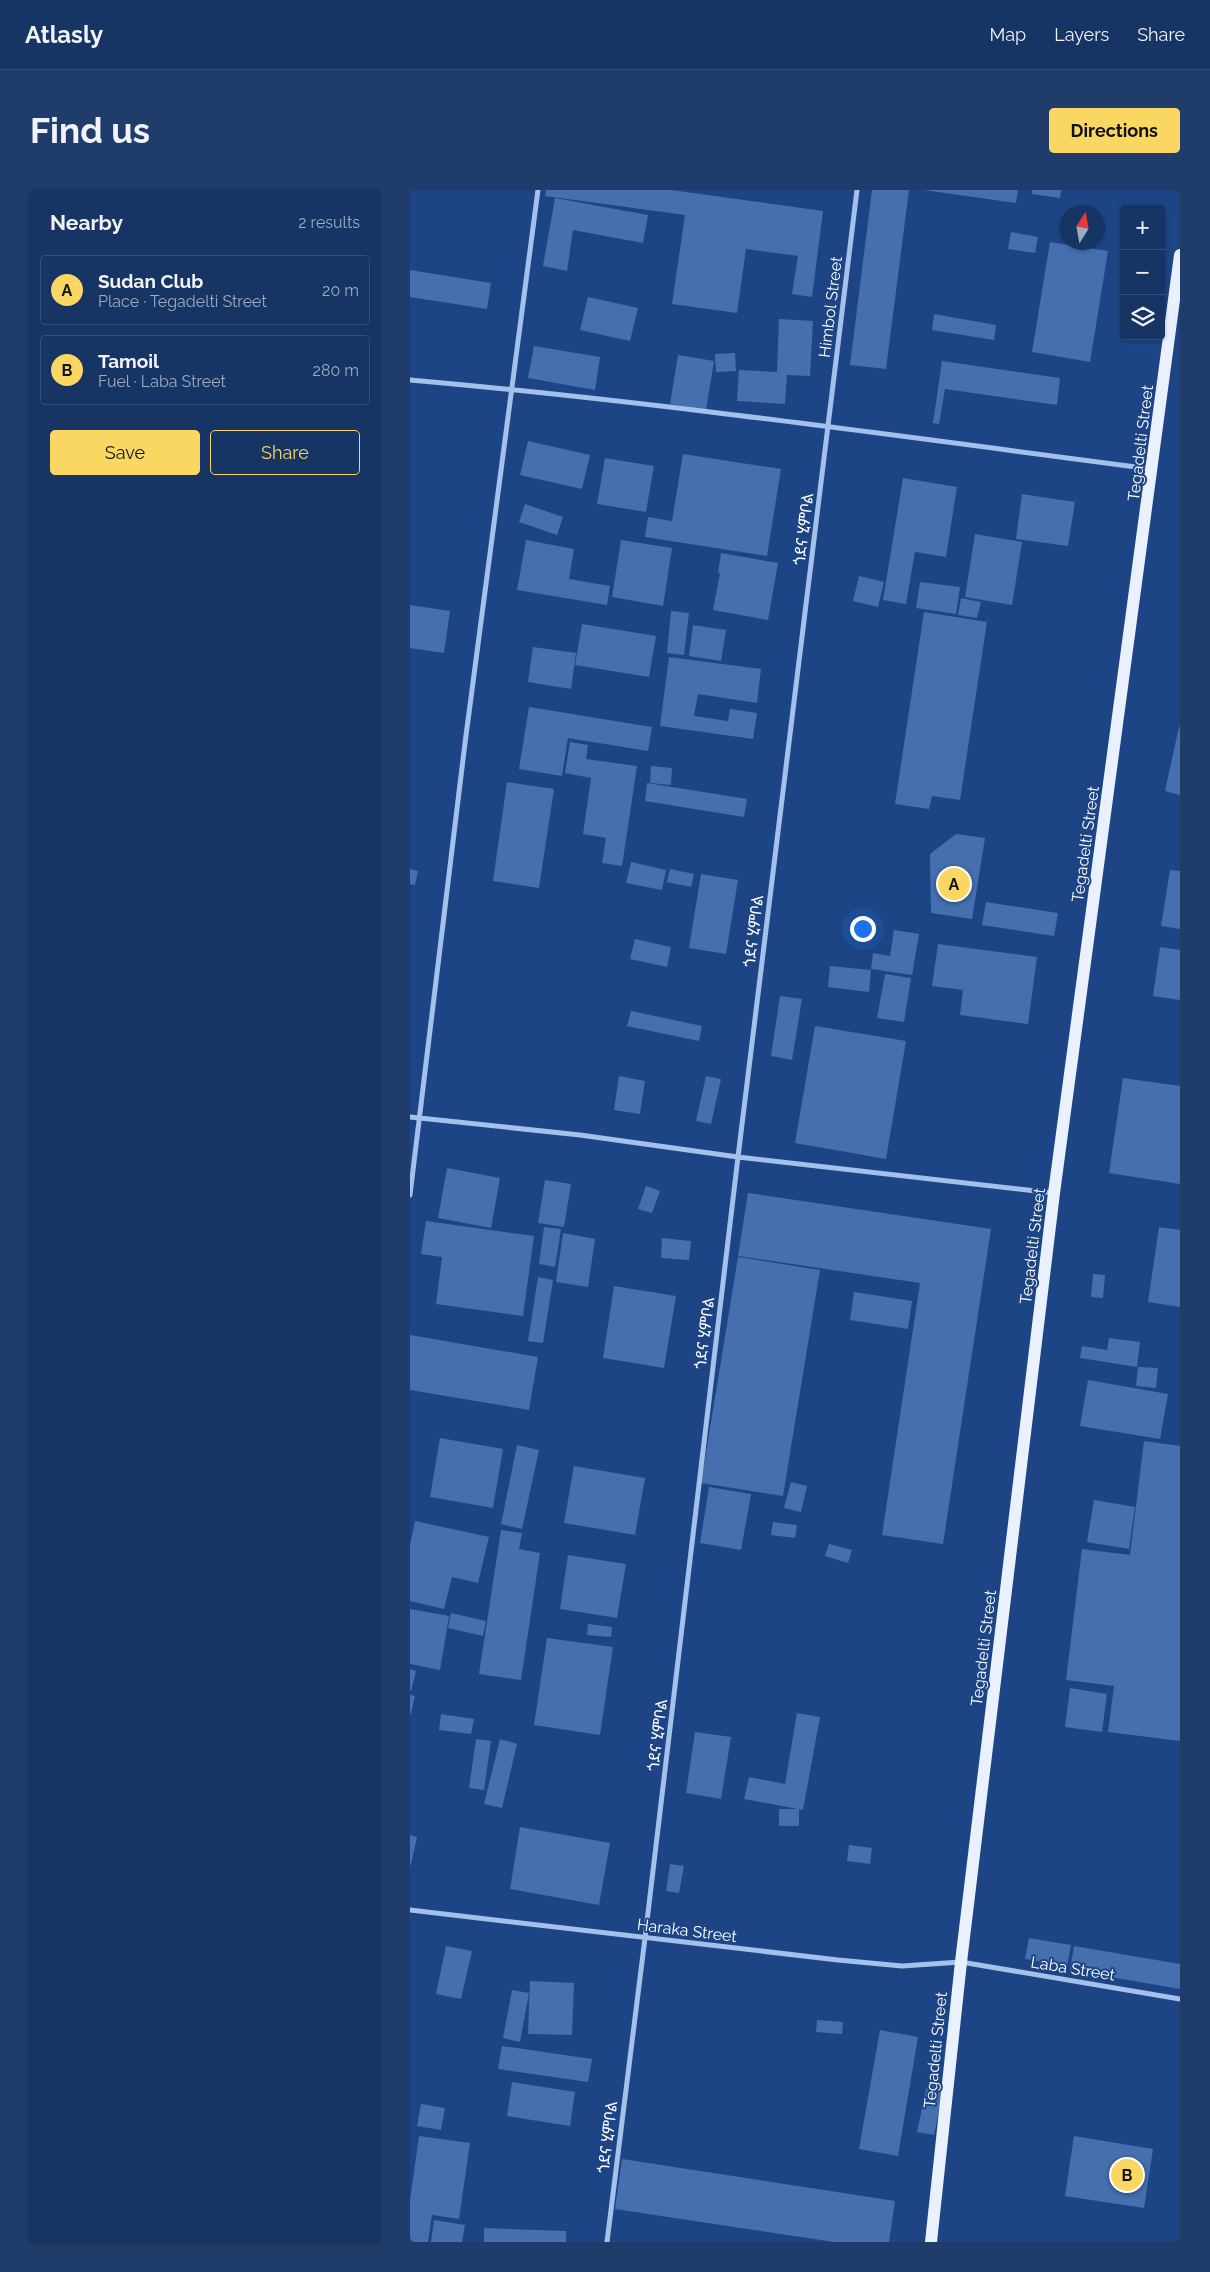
<!DOCTYPE html>
<meta charset="utf-8">
<style>
body{margin:0;font-family:Raleway,"Noto Sans Ethiopic",sans-serif;background:#1f3c6a;color:#f1f3f6}
.controls{position:absolute;right:15px;top:15px;display:grid;overflow:hidden;border-radius:5px;box-shadow:0 1px 4px #0004}
.controls button{width:45px;height:45px;display:grid;place-items:center;padding:0;border:0;border-bottom:1px solid #354f78;background:#163464;color:#f1f3f6;font:25px sans-serif}
.compass{position:absolute;left:650px;top:15px;width:45px;height:45px;border-radius:50%;background:#163464;box-shadow:0 1px 4px #0004;rotate:11deg}
.you{position:absolute;left:452px;top:738px;width:18px;height:18px;margin:-12px;border:4px solid #fff;border-radius:50%;background:#1a73e8;box-shadow:0 0 0 8px #1a73e833}
.badge{display:grid;place-items:center;width:32px;height:32px;border-radius:50%;background:#fad662;color:#111;font-size:16px;font-weight:700}
.pin{position:absolute;translate:-50% -50%;border:2px solid #fff;box-shadow:0 1px 5px #0006}
.list{margin:0;padding:0;list-style:none}
h2{display:flex;justify-content:space-between;align-items:center;height:65px;margin:0;padding:0 20px;font-size:21px}
h2 small{font-size:16px;font-weight:400;color:#9eaabf}
.list li{display:grid;grid-template-columns:32px 1fr auto;gap:15px;align-items:center;box-sizing:border-box;height:70px;margin:0 10px 10px;padding:0 10px;border:1px solid #354f78;border-radius:5px}
.list b{display:block;font-size:19px;white-space:nowrap}
.list p{margin:0;font-size:16px;white-space:nowrap;color:#9eaabf}
.list em{font-size:16px;font-style:normal;color:#9eaabf}
.actions{display:flex;gap:10px;padding:15px 20px}
.actions a{flex:1;padding:11px 0;border:1px solid #fad662;border-radius:5px;text-align:center;font-size:18px;color:#fad662}
.actions .main{background:#fad662;color:#111}
.icon{flex:none;width:28px;height:28px;fill:none;stroke:currentColor;stroke-width:2;stroke-linecap:round;stroke-linejoin:round}
.map{position:relative;flex:none;width:770px;height:2052px;overflow:hidden;border-radius:5px}
header{display:flex;align-items:center;gap:30px;box-sizing:border-box;height:70px;padding:0 25px;background:#163464;border-bottom:1px solid #354f78}
header strong{font-size:24px}
nav{display:flex;gap:28px;margin-inline-start:auto;font-size:18px}
.intro{display:flex;align-items:center;justify-content:space-between;box-sizing:border-box;height:120px;padding:0 30px}
h1{margin:0;font-size:35px}
.button{padding:12px 22px;border-radius:5px;background:#fad662;color:#111;font-size:18px;font-weight:700}
main{display:flex;gap:30px;padding:0 30px}
aside{flex:1;background:#163464;border-radius:5px;box-shadow:0 1px 4px #0004}
.map>svg:first-child{display:block}
</style>
<header>
<strong>Atlasly</strong>
<nav><a>Map</a><a>Layers</a><a>Share</a></nav>
</header>
<div class="intro"><h1>Find us</h1><a class="button">Directions</a></div>
<main>
<aside>
<h2>Nearby<small>2 results</small></h2>
<ul class="list">
<li><span class="badge">A</span><div><b>Sudan Club</b><p>Place · Tegadelti Street</p></div><em>20 m</em></li>
<li><span class="badge">B</span><div><b>Tamoil</b><p>Fuel · Laba Street</p></div><em>280 m</em></li>
</ul>
<div class="actions"><a class="main">Save</a><a>Share</a></div>
</aside>
<div class="map">
<svg width="770" height="2052" viewBox="0 0 770 2052">
<rect width="100%" height="100%" fill="#1d4585"/>
<path fill="#456fae" d="M136,0H261L413,21L402,107L382,104L388,66L336,59L327,123L262,114L275,25L135,6Z
M462,0H499L476,179L440,175Z
M514,0H608L606,13Z
M622,0H651L650,8L622,4Z
M145,8L238,25L233,53L163,40L157,81L133,76Z
M601,42L628,47L625,63L598,59Z
M640,52L698,61L680,172L622,162Z
M0,80L81,93L77,119L0,107Z
M178,107L228,118L220,151L170,140Z
M524,124L586,135L584,150L522,140Z
M369,129L403,131L400,186L377,185L375,214L327,211L329,180L367,182Z
M124,156L190,167L185,200L118,188Z
M325,163L326,181L306,182L305,164Z
M268,165L304,171L296,220L260,214Z
M532,171L650,188L647,215L535,199L529,234L523,233Z
M118,251L180,265L172,299L110,285Z
M273,264L371,279L357,366L235,347L238,327L262,331Z
M195,268L244,276L236,322L187,314Z
M493,288L547,297L536,367L505,362L496,414L473,410Z
M612,304L665,312L658,356L606,349Z
M115,314L153,327L147,345L109,332Z
M565,344L612,352L602,415L555,407Z
M116,350L164,359L159,389L200,396L197,415L107,400Z
M211,350L262,358L253,416L202,407Z
M311,363L368,373L358,430L303,420L310,383H308Z
M449,386L474,392L468,417L443,411Z
M510,392L550,397L546,424L506,418Z
M551,408L571,412L567,428L548,425Z
M0,415L40,421L34,463L0,458Z
M261,421L279,423L274,465L257,463Z
M514,422L577,432L550,610L522,606L519,619L485,614Z
M172,434L246,446L239,487L165,475Z
M283,435L316,440L311,471L279,466Z
M123,457L166,463L161,499L118,492Z
M259,467L351,479L347,513L288,504L284,526L318,531L320,519L347,523L343,549L250,536Z
M119,517L242,537L238,561L158,548L152,586L109,579Z
M769,537H770V605L755,601Z
M160,552L178,555L176,569L227,576L212,676L192,673L196,648L173,644L181,588L155,583Z
M241,576L262,578L261,595L240,593Z
M97,592L144,599L129,698L83,691Z
M237,593L337,609L334,627L235,611Z
M546,644L575,648L562,729L521,723L520,664Z
M221,672L256,680L252,700L216,693Z
M0,679L8,681L5,695L0,694Z
M260,679L284,684L281,697L257,692Z
M760,680L770,681V739L751,736Z
M291,684L328,690L316,764L279,758Z
M576,712L648,723L644,746L572,735Z
M484,740L509,744L502,785L461,779L463,763L480,766Z
M225,749L261,757L257,777L220,769Z
M528,754L627,767L618,834L550,825L553,800L522,796Z
M750,757L770,760V810L743,806Z
M420,776L461,780L459,802L418,797Z
M475,784L501,788L494,832L467,828Z
M370,806L392,809L382,870L361,866Z
M221,821L292,836L289,851L217,836Z
M405,836L496,851L476,969L385,953Z
M209,886L235,891L230,924L204,920Z
M296,886L311,889L301,934L286,931Z
M713,888L770,896V994L699,983Z
M37,978L90,988L81,1038L28,1028Z
M135,990L161,994L154,1037L128,1033Z
M236,996L250,1001L242,1023L228,1019Z
M338,1003L581,1039L533,1354L472,1345L510,1093L328,1066Z
M16,1031L124,1046L113,1126L26,1114L32,1067L11,1064Z
M134,1037L151,1039L145,1077L129,1074Z
M749,1037L770,1040V1117L738,1112Z
M153,1043L185,1049L178,1097L146,1092Z
M252,1048L281,1051L279,1070L251,1068Z
M328,1067L410,1080L373,1306L291,1293Z
M683,1084L695,1085L693,1108L681,1107Z
M128,1087L143,1090L133,1153L118,1151Z
M204,1096L266,1106L254,1178L193,1168Z
M444,1102L502,1111L498,1139L440,1130Z
M0,1145L128,1167L119,1220L0,1200Z
M699,1148L730,1152L727,1177L670,1168L672,1156L697,1160Z
M728,1177L748,1178L746,1198L726,1196Z
M678,1190L758,1204L750,1249L670,1236Z
M30,1248L93,1259L83,1318L20,1307Z
M734,1251L770,1256V1551L698,1542L704,1496L656,1490L672,1359L720,1365Z
M107,1255L129,1260L112,1339L91,1334Z
M164,1276L235,1288L225,1345L154,1333Z
M381,1292L397,1296L391,1322L374,1318Z
M299,1297L341,1304L331,1360L290,1353Z
M684,1310L725,1317L719,1359L677,1352Z
M5,1331L79,1347L68,1393L42,1387L34,1419L0,1411V1355Z
M363,1332L387,1335L385,1348L361,1345Z
M91,1340L112,1343L109,1359L130,1363L111,1490L69,1484Z
M419,1354L442,1360L438,1373L415,1366Z
M158,1365L216,1374L207,1428L150,1419Z
M0,1419L39,1426L30,1480L0,1474Z
M41,1423L76,1431L73,1446L38,1438Z
M178,1434L202,1437L201,1447L177,1445Z
M137,1448L203,1457L190,1545L124,1535Z
M0,1479L6,1481L1,1501H0Z
M660,1498L697,1504L692,1542L655,1537Z
M0,1505L5,1506L1,1524H0Z
M387,1523L410,1527L393,1620L334,1609L339,1587L375,1594Z
M31,1524L64,1529L61,1544L29,1540Z
M285,1542L321,1547L311,1609L276,1603Z
M66,1549L81,1551L74,1600L59,1598Z
M90,1549L107,1554L92,1618L74,1614Z
M369,1619H389V1636H369Z
M110,1637L200,1653L189,1715L100,1699Z
M0,1645L7,1647L1,1675H0Z
M439,1655L462,1658L460,1674L437,1671Z
M260,1674L274,1676L269,1703L256,1701Z
M619,1748L661,1755L657,1776L615,1769Z
M36,1756L62,1761L51,1809L26,1804Z
M664,1756L770,1774V1799L660,1780Z
M120,1791L164,1793L162,1845L118,1844Z
M102,1800L119,1803L110,1852L93,1848Z
M407,1830L433,1832L432,1844L406,1842Z
M470,1840L508,1847L488,1966L449,1959Z
M92,1856L182,1869L178,1892L88,1879Z
M102,1892L165,1902L160,1936L97,1926Z
M517,1895L534,1898L524,1945L507,1942Z
M11,1914L35,1918L31,1940L7,1936Z
M9,1946L60,1953L49,2029L22,2025L18,2052H0V2010Z
M664,1946L743,1959L734,2018L655,2006Z
M212,1969L485,2011L479,2052H424L205,2019Z
M24,2030L55,2035L52,2052H21Z
M74,2038L156,2041V2052H74Z"/>
<g fill="none" stroke-linecap="round" stroke-linejoin="round">
<path stroke="#a4c1eb" stroke-width="5" d="M0,190C248,212 495,247 742,279
M0,927L170,945L328,967L644,1003
M0,1005L55,553L128,0
M0,1720L428,1770L492,1776L551,1772L770,1809
M197,2052L235,1748L328,967L447,0"/>
<path stroke="#e9f0fe" stroke-width="12" d="M521,2052L551,1772L644,1003L770,65"/>
</g>
<g text-anchor="middle" stroke-width="4" stroke-linejoin="round" paint-order="stroke">
<g font-size="16" fill="#fff" stroke="#1d4585">
<text transform="translate(420 117) rotate(-83)" y="6">Himbol Street</text>
<text transform="translate(730 253) rotate(-83)" y="6">Tegadelti Street</text>
<text transform="translate(393 339) rotate(-83)" y="6">ጎደና ሂምቦል</text>
<text transform="translate(675 654) rotate(-82)" y="6">Tegadelti Street</text>
<text transform="translate(343 741) rotate(-83)" y="6">ጎደና ሂምቦል</text>
<text transform="translate(622 1056) rotate(-83)" y="6">Tegadelti Street</text>
<text transform="translate(294 1143) rotate(-83)" y="6">ጎደና ሂምቦል</text>
<text transform="translate(573 1458) rotate(-83)" y="6">Tegadelti Street</text>
<text transform="translate(247 1545) rotate(-83)" y="6">ጎደና ሂምቦል</text>
<text transform="translate(277 1740) rotate(7)" y="6">Haraka Street</text>
<text transform="translate(663 1778) rotate(9)" y="6">Laba Street</text>
<text transform="translate(525 1860) rotate(-84)" y="6">Tegadelti Street</text>
<text transform="translate(197 1947) rotate(-83)" y="6">ጎደና ሂምቦል</text>
</g>
</g>
</svg>
<div class="controls">
<button>+</button>
<button>−</button>
<button><svg class="icon" aria-label="layers" viewBox="0 0 24 24"><path d="M12 4l9 5-9 5-9-5zM3 14l9 5 9-5"/></svg></button>
</div>
<svg class="compass" viewBox="-18 -18 36 36"><path d="M0-13l5 13h-10z" fill="#e53935"/><path d="M0 13l5-13h-10z" fill="#9eaabf"/></svg>
<div class="you"></div>
<div class="pin badge" style="left:544px;top:694px">A</div>
<div class="pin badge" style="left:717px;top:1985px">B</div>
</div>
</main>
